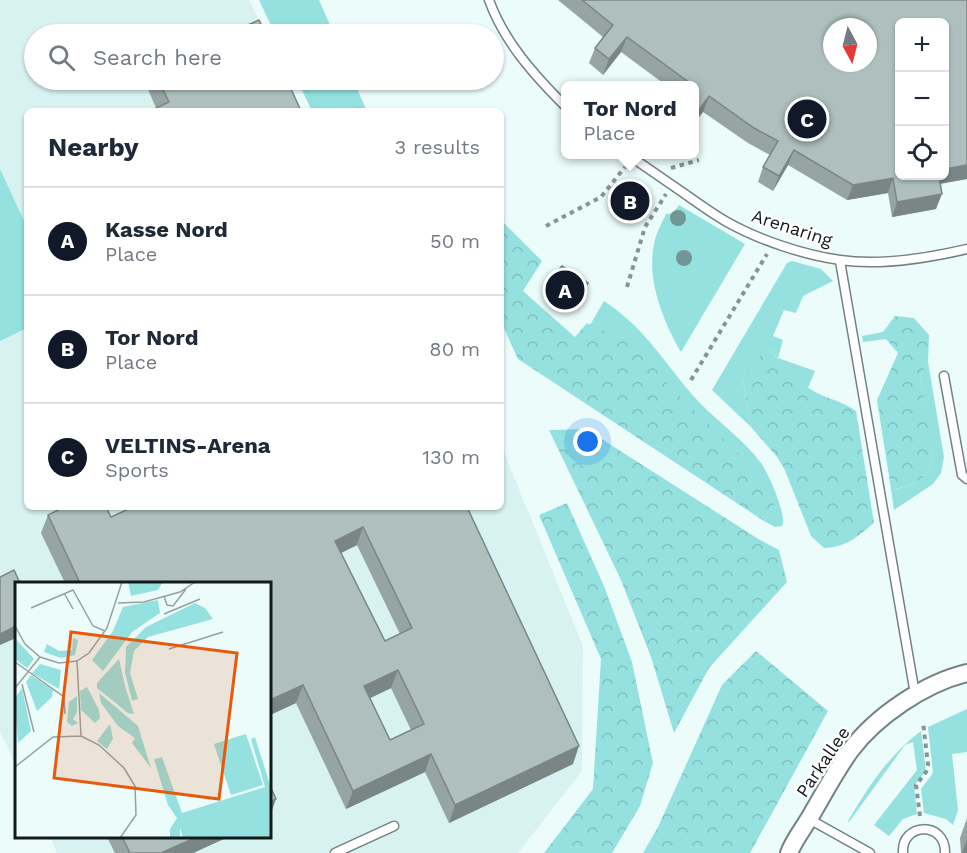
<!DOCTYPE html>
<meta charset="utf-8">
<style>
body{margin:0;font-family:"Work Sans",sans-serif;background:#f6f6f7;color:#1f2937}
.controls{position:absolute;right:18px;top:18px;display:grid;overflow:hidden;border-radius:9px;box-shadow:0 2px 4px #0004}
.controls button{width:54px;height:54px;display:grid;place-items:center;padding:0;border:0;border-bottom:2px solid #e0e1e3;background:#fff;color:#1f2937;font:30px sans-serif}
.compass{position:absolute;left:823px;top:18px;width:54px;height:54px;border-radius:50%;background:#fff;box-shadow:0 2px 4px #0004;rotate:173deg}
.you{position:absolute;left:588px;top:442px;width:21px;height:21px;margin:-15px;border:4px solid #fff;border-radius:50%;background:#1a73e8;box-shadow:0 0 0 9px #1a73e833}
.badge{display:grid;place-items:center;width:39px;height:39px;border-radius:50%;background:#111827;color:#fff;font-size:20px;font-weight:700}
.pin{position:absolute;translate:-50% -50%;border:3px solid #fff;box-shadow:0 2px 6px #0006}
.popup{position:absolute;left:561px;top:81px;width:138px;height:78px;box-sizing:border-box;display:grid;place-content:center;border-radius:9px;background:#fff;filter:drop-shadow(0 2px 4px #0005);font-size:20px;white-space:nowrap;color:#747a83}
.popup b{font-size:22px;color:#1f2937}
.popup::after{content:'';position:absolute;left:50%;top:100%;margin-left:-12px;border:12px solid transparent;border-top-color:#fff}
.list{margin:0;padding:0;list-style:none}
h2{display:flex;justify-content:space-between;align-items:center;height:78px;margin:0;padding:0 24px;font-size:26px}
h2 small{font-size:20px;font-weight:400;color:#747a83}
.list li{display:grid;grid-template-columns:39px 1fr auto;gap:18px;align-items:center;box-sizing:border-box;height:108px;padding:0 24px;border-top:2px solid #e0e1e3}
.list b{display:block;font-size:22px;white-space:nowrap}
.list p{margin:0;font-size:20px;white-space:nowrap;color:#747a83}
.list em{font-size:20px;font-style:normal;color:#747a83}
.icon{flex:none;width:33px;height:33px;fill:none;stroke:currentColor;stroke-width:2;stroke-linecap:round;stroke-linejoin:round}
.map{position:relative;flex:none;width:967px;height:853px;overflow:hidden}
.search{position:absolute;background:#fff;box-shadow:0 2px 4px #0004;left:24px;top:24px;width:480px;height:66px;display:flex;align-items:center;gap:15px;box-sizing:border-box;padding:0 21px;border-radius:33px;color:#747a83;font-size:22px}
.panel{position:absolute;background:#fff;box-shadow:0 2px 4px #0004;left:24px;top:108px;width:480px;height:402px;border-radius:9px}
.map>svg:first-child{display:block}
</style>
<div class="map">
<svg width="967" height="853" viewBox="0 0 967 853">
<defs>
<pattern id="forest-crowns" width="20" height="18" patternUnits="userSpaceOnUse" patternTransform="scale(1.5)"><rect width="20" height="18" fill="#94e1df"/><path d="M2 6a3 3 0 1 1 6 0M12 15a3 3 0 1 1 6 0" fill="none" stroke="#7fc0bf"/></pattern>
</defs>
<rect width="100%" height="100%" fill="#ebfcfb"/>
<path fill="#d7f2f1" d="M0,0H249L266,34H34V80H287L302,111H27V507H501V445L583,646L582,771L518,853H57L50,837L270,836V583H16V766L0,731Z"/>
<path fill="#94e1df" d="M259,0H319L334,34H275Z
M297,80H353L367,111H312Z
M0,169L27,227V328L0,341Z
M679,205L745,244L681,352C663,321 645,277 655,240C657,231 662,223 666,214L673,213Z
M792,261L821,269L833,281L803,296L796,313L784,310L773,336L783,340L778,358L815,371L808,388L789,374L770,349L743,381L751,427L712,390L787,263Z
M604,301C648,330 665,365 698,401C718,422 744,440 761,463C768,472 788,517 782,526L775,527L764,521L769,515L653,365L590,325Z
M928,362L944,457L941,473L933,484L894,510L891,489C904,489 924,482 930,468C936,455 923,393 920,376Z
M967,709V752L952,754L958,810L953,825L946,819L924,813L921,789L933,773L928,727Z
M921,731L926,771L914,786L917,814L903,819L889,836L874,825L917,770L913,742L905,745L849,822L848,821C868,787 889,755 921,731Z"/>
<path fill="url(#forest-crowns)" d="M501,220L542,261L523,291L575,337L587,323C602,330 619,336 633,346C651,358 662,378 676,393C706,423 760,466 774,504L769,515L764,521L518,359L501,322Z
M895,316L914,318L929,335L928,362L920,376C923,393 937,455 930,468C924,482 904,489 891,489L877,400L898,353L886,339L863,342L862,336L883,332Z
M770,349C785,370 801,387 826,397C837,401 846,404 856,411L874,523C857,537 847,547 824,548L811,536L784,468L777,457L751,427L743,381L754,360Z
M586,429L760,540L779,550L787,582L709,668L674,733L651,657L621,580L549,430Z
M567,503L604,586L632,662L653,763L640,806L612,853H544L593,789L601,659L539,515Z
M756,651L828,711L750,853H643L658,827L722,685Z"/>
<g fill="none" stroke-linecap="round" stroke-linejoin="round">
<g stroke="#738282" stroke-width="11">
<path id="service" d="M489,0C504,42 535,76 566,107
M685,194C699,204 713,214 727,222C759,240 804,255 840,260C879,266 928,258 967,249
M840,261L915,694
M944,376L962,475L967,479
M809,819L870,853
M335,853L394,826
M903,853C901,822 946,821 945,853"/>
</g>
<g stroke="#738282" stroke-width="20">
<path id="minor" d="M789,853C794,840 803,829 810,817C823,795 835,772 850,751C876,716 925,683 967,673"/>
</g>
<path stroke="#889493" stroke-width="4" stroke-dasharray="4.5 4.5" stroke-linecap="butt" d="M671,168L699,160
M546,226L601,197L625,167
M627,287L645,227L666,194
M691,380L767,254
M920,816L916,785L926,772L928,765L923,722"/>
<use href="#service" stroke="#fff" stroke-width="8"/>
<use href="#minor" stroke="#fff" stroke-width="16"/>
<g stroke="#738282" stroke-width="11" stroke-linecap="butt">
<path id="service-bridge" d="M627,154L685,194"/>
</g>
<use href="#service-bridge" stroke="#fff" stroke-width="8"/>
</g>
<g fill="#709796">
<circle cx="678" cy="218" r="8"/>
<circle cx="684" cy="258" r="8"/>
</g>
<path fill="#96a4a3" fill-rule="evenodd" d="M558,0H967V179L940,184L936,209L892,217L888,193L847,200L788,165L773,191L758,182L763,167L770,155L748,143L703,112L694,86H667L621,52L603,75L589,63L595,48L603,37Z
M150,80H287L156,108L147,87Z
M551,279L585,292L575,308L548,289Z
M467,507L573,764L449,823L425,772L346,809L296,703L270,715V583H65L41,533L48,515L111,517ZM357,545L400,634L385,641L341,553ZM391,688L411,730L390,740L370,698Z
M967,818V853H961L960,838Z
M107,837H228L193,853H115Z"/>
<path fill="#7a8685" d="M627,37L621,52L603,75L609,59Z
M709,96L703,112L694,124V117Z
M794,150L788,165L773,191L779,176Z
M967,165V179L932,185L936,176H945V169Z
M893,178L888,193L847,200L853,185Z
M942,194L936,209L892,217L897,202Z
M588,283L585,292L575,308L579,298Z
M363,527L357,545L329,559L335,541Z
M16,626V638L0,645V634Z
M398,670L391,688L358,704L364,686Z
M303,685L296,703L270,715V700Z
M579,746L573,764L449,823L455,805Z
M431,754L425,772L346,809L353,791Z
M276,799L270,816V802Z
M197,837H228L193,853H161Z
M967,839V853H962Z"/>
<path fill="#aebfbe" stroke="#7a8685" stroke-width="1.5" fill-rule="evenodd" d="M582,0H967V165L945,169V22H900V176H939L942,194L897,202L893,178L853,185L794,150L779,176L763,167L778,141L754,128L709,96L694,117V86L627,37L609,59L595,48L613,25ZM832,27H868V63H832Z
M259,20L266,34H228Z
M158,80H287L301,111H150L169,102Z
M562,266L588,283L579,298L551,279Z
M64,507H106L111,517L133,507H467L579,746L455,805L431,754L353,791L303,685L270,700V583H80L48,515ZM363,527L412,628L385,641L335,541ZM398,670L424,724L390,740L364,686Z
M14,570L20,583H16V626L0,634V577Z
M270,786L276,799L270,802Z
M122,837H197L161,853H130Z"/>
<g text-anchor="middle" stroke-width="5" stroke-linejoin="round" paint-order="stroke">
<g font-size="18" fill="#141a1a" stroke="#fff">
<text transform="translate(792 228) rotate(18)" y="6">Arenaring</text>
<text transform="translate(823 762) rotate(-56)" y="6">Parkallee</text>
</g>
</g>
<g transform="translate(15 582)">
<rect width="256" height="256" fill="#ebfcfb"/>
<path d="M58,56L63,58L60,73L46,76L29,70L32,62L44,69L57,68ZM7,106L16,149L3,161L0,116ZM95,142L98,157L92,167L82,159ZM231,152L248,203L216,213L199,162ZM240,155L256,206V256H168L165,246V256H155V247L162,236L153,223L139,177L147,175L167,231L250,205L236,157Z" fill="#94e1df"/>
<path d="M113,0H146L147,1L143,8L116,14ZM143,18L145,31L117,50L88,89L77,78L98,49L108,25ZM180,21L190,26L198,37L133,55L119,69L115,91L123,117L117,119L110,90L111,65L131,45ZM0,56L19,77L12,86L0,77ZM104,77L110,104L119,132L113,131L82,106V101ZM25,82L46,88L44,107L17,91ZM16,93L38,108L37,115L22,129L11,100ZM72,105L84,128L85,136L80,141L66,128L65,109ZM84,111L123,144L136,186L117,161L120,156L103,144L86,121ZM62,114V130L58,137L63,141L57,144L52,140L54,120Z" fill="#94e1df"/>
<path fill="none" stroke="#95a2a1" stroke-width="1.5" d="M49,11L58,27M149,14L152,23L158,24L171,7M103,21L129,20L165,10L180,0M16,26L58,8L78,44L90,49M149,32L185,17M0,44L10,62L25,75L44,81L62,79L74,71L92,46L107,0M154,67L208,50M62,79L66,154M0,80L49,115L50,132M7,102L19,150M0,106L25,75M0,185L38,155L66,154L84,163L109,186L120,204L121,233L105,256"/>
<path fill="#e8590c" fill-opacity="0.15" stroke="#e8590c" stroke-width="3" d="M56,50L222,71L204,217L39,196Z"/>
<rect width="256" height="256" fill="none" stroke="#141a1a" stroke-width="3"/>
</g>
</svg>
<div class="controls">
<button>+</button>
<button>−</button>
<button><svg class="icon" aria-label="locate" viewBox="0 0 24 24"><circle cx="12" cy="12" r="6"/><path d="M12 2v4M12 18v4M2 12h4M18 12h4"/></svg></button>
</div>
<svg class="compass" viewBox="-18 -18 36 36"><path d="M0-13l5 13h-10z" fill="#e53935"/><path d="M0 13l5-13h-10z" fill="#747a83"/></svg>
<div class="you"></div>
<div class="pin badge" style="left:565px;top:290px">A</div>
<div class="pin badge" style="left:630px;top:201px">B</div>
<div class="popup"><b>Tor Nord</b>Place</div>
<div class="pin badge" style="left:807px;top:119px">C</div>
<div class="search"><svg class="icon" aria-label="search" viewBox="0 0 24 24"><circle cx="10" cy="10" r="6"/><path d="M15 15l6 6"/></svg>Search here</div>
<section class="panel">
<h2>Nearby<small>3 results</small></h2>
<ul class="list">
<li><span class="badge">A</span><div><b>Kasse Nord</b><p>Place</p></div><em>50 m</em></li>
<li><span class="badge">B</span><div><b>Tor Nord</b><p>Place</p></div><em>80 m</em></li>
<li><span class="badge">C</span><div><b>VELTINS-Arena</b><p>Sports</p></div><em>130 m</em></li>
</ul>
</section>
</div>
